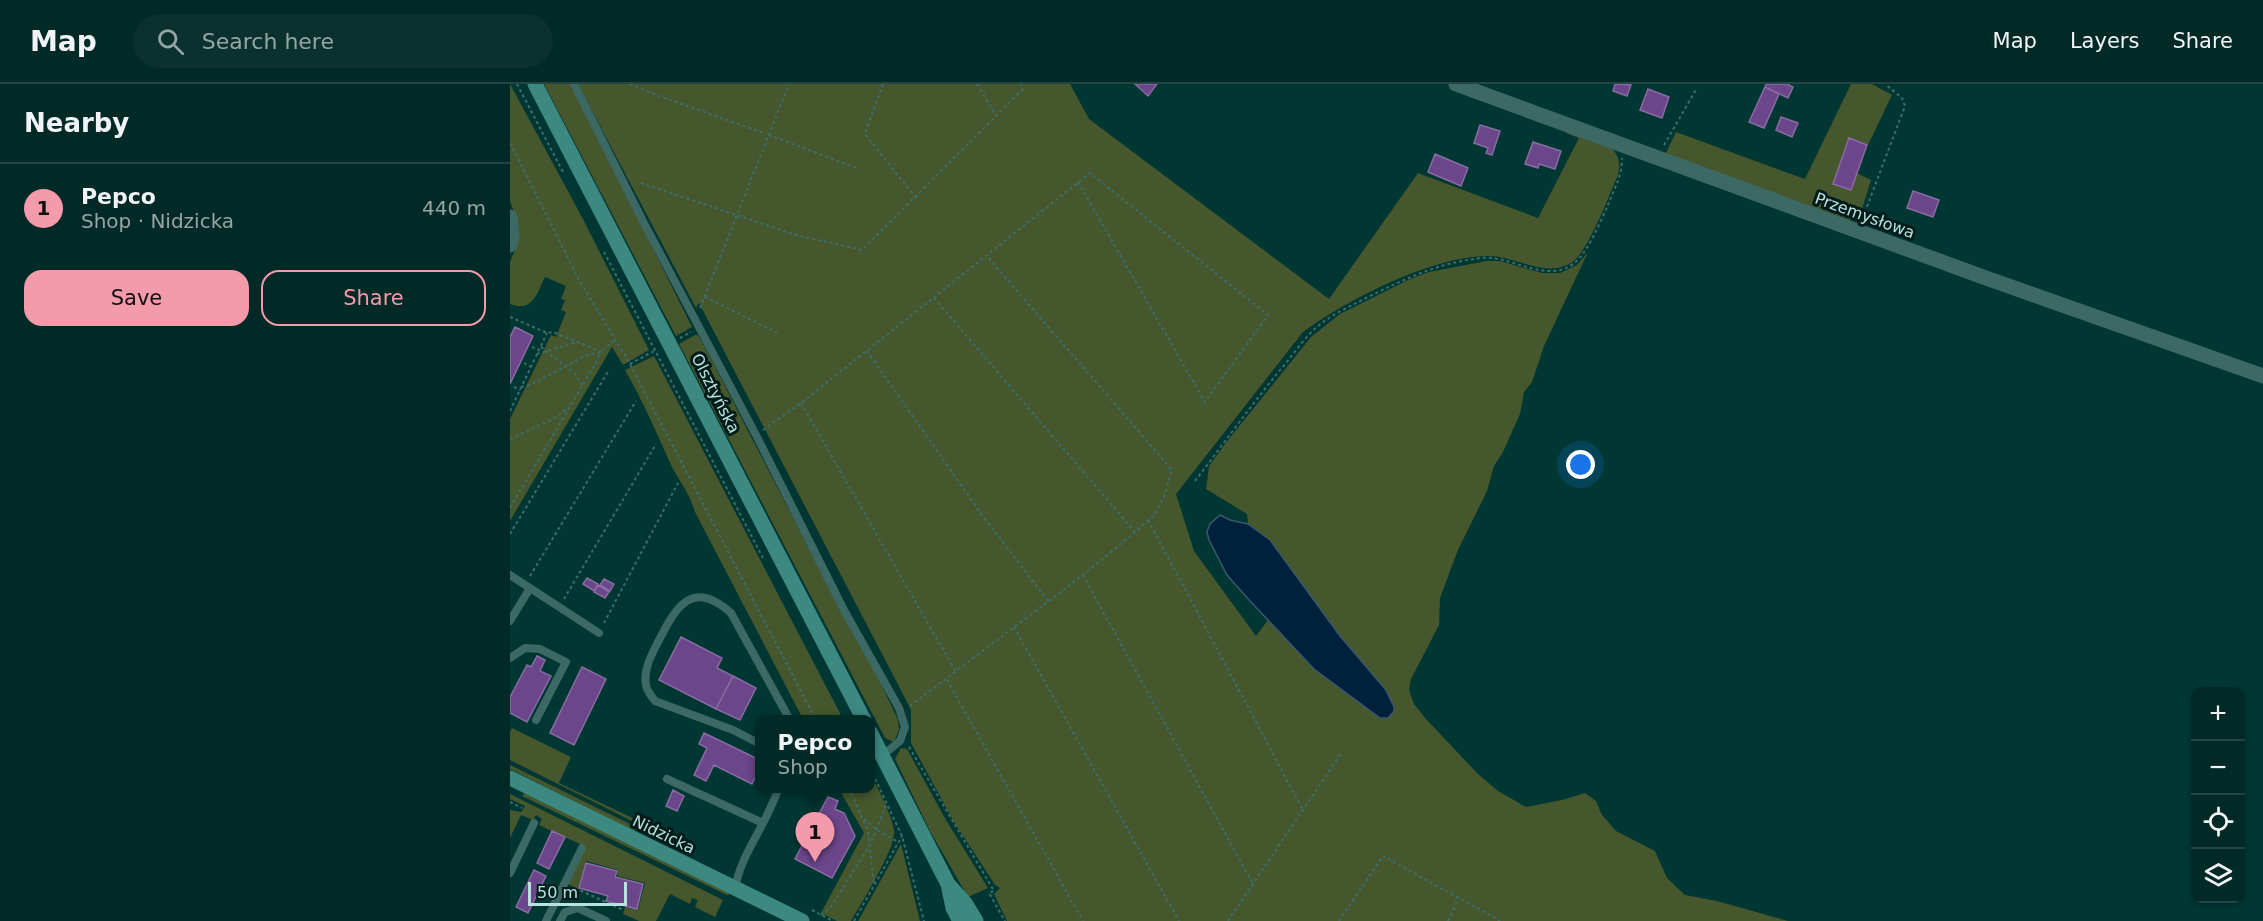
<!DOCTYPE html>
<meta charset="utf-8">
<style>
body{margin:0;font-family:"DejaVu Sans",sans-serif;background:#0b312e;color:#f1f3f6}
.controls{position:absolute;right:18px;bottom:18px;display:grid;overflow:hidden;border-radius:12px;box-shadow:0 2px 4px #0004}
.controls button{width:54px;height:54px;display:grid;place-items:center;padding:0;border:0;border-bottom:2px solid #234543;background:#012926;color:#f1f3f6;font:30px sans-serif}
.scale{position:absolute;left:18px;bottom:15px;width:99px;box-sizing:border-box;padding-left:6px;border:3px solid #b8e2dd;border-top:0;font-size:16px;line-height:21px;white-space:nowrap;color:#b8e2dd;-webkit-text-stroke:4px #001c1a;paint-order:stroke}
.you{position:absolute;left:1071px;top:381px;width:21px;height:21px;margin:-15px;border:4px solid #fff;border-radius:50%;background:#1a73e8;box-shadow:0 0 0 9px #1a73e833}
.badge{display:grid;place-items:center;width:39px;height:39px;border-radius:50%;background:#f39aab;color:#111;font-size:20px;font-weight:700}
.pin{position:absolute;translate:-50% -50px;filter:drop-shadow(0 2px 3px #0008)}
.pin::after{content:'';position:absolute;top:32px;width:21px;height:18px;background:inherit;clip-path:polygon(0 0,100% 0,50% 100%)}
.popup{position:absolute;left:245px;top:631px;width:120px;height:78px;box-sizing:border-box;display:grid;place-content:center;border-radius:12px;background:#012926;filter:drop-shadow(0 2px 4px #0005);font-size:20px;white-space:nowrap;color:#96a6a7}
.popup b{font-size:22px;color:#f1f3f6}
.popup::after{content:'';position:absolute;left:50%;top:100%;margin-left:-12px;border:12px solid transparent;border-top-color:#012926}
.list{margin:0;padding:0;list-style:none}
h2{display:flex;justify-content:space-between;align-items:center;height:78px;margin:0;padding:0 24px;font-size:26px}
h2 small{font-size:20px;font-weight:400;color:#96a6a7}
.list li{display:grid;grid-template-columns:39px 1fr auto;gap:18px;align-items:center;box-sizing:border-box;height:90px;padding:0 24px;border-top:2px solid #234543}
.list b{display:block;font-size:22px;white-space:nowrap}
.list p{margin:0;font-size:20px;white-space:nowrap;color:#96a6a7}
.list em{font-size:20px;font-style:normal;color:#96a6a7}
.actions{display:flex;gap:12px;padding:18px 24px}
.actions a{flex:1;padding:14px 0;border:2px solid #f39aab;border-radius:18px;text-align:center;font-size:21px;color:#f39aab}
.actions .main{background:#f39aab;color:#111}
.icon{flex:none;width:33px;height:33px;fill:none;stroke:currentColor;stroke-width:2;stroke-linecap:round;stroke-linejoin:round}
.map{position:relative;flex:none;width:1753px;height:837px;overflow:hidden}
header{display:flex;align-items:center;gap:36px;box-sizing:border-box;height:84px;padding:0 30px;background:#012926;border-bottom:2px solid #234543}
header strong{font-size:28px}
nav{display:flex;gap:33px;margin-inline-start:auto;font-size:21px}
.search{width:420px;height:54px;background:#0b312e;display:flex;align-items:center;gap:15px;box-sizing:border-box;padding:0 21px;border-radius:33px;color:#96a6a7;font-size:22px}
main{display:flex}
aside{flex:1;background:#012926}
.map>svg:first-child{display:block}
</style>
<header>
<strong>Map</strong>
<div class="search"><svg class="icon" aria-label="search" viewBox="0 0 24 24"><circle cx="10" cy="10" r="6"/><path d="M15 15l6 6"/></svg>Search here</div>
<nav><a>Map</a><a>Layers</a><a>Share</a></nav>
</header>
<main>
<aside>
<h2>Nearby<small></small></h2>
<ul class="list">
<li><span class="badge">1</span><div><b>Pepco</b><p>Shop · Nidzicka</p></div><em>440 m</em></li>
</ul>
<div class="actions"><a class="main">Save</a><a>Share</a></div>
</aside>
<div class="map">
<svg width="1753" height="837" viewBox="0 0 1753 837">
<rect width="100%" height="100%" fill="#013733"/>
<path fill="#46572d" d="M0,0L73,135L139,266L113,281L102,263L0,437V335L41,251L46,253L56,228L51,226L55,216L51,215L56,202L35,193C27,209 23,229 0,220V178L7,161L8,139L0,117Z
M34,0H61L182,243L166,252Z
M68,0H560L579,35L819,215L908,89L1028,134L1069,54L1056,49L1058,45C1081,54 1116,58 1108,91C1099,111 1078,169 1061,179C1034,195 1005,171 977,172C920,173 839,215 793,248L666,410L684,467L746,552L758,536L804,585L870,634L841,566L760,456L738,440L737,430L696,405L699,382L718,356L801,253L830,230L900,195L919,188L977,177H990L1032,189H1050L1067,181L1078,168L1034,262L1022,298L1014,308L1010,330L993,368L984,382L977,407L948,466L930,514L929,541L901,595L899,606L904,620L916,635L967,689L988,707L1016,723L1052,716L1075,709L1086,717L1092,731L1106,747L1145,767L1157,794L1175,811L1207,817L1278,837H497L484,810L490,804L485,801L444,738L401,659V626L395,614L189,219L186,224Z
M1341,0H1362L1382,11L1345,88L1361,96L1352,125L1340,136L1155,71L1166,48L1295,95Z
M185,251H188L202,277L343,550L364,585L388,636L389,646L384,658L375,654L169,260Z
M144,272L333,635H293L185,428C179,408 171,400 162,383C147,350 133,317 115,286Z
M2,644L61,673L49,699L135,740L134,743L0,676V648Z
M391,664L397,665L436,736L478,804L458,813L420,747L385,675Z
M0,681L130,745L124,746L108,739L0,685Z
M361,690C369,708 380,726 384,746C387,763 351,819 341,837H327L311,829L354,749L329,705L360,704Z
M16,708L218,809L219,812L12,712Z
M0,710L213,816L205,833L185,823L188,816L182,814L180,820L160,810L146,837H129L113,830L115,823L128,826L135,799L107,792L108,786L76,777L68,805L58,800L76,763L29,741L32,735L26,731L23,736L11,731L0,754V726L11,728L15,722L0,715Z
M391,760L410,837H348Z"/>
<path fill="#00203c" stroke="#375a6c" stroke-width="1.5" d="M710,431L720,436L738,440L760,456L830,552L876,606L884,623V627L878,634H870L804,585L741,518L717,491L699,456L697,448L700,440Z"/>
<path fill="#6b468a" stroke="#886ca2" stroke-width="1.5" d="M625,0H647L638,12Z
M1105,0L1121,1L1117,12L1103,7Z
M1256,0H1277L1283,3L1278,14L1255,3Z
M1255,3L1269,10L1254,44L1239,38Z
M1138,5L1159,13L1152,34L1130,26Z
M1271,33L1288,39L1282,53L1266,46Z
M970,41L990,47L982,71L976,69L978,64L964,59Z
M1339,54L1357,61L1341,106L1323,100Z
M1023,58L1051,67L1045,85L1029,80L1028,84L1015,80Z
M925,70L958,84L951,102L918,88Z
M1403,107L1429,116L1423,133L1397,124Z
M5,243L23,252L0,300V253Z
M77,494L88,500L84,507L73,500Z
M94,495L104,500L100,507L90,501Z
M88,501L99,508L95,514L84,508Z
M171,553L212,574L207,584L223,592L206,625L149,596Z
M27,572L35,576L30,587L41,592L17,638L0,629V613L17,581L21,583Z
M72,583L96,595L64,661L40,649Z
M223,592L246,604L230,636L206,625Z
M194,649L250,676V684L242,700L204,681L196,697L184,691L197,664L189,660Z
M163,706L174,712L167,727L156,722Z
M318,713L328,717L325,725L334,729L345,752L322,794L285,775Z
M42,747L55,753L39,785L27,779Z
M76,779L107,787L105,793L133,800L127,825L96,817L98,812L69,804Z
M24,786L36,792L18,829L6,823Z"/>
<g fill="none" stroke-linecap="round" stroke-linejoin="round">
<path stroke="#3c6e6a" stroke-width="2" stroke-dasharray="3 3" stroke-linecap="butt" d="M7,0L53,88
M120,0L146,11L254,49
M373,0L355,50L406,114
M467,0L486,31
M259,51L346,84
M0,59L69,196L120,280L306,636
M1154,61L1187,4
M131,99L286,151L352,166L513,5L511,0
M1351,133L1355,128L1395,22L1392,14L1375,0
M94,168L253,474
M195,213L267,249
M424,214L625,448
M190,224L279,0
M0,233L37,249L43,248L94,269
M170,254L181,248
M22,263L29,266
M31,263L66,291L72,301
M357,267L472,431L538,517
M27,270L67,258
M14,279L21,283
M120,280L144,267
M4,303L10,306
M11,303L22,300L75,272L90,268L104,257
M291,319L446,588
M0,327L37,249
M253,346L291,319L580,89L758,231L695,318L568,98
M0,355L43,335L58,324
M685,397C715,358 744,317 776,279C788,264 800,246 816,236C829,227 843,221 856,214C895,195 927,179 971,174C1002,171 1035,200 1063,180C1080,169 1099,117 1108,97L1111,87L1112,74
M0,424L87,277L90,268
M638,436L793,726
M0,450L99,286
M573,491L743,800
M20,492L126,317
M54,515L146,360
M94,539L168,399
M504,543L669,837
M437,596L573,837
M400,622L573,491L625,448L644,431L654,413L662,386L477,172
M399,663L484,807L479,809L495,837
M360,684L392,752L414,837
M339,704L358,747L364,801
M0,718L12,724
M354,735L366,745L388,758
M65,804L113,826
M302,826L323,837
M311,831L320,824L326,815L361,759L377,718
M344,837L392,752
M718,837L832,668
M829,837L873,772L990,837
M938,837L948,815"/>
<path stroke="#3c6964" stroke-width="8" d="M64,0L135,141L246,351L335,528L389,624L395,643L390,657L373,671
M0,491L89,549
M0,537L20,504
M0,574L15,564L30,565L56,578L26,636
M250,660L223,646L145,617C141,612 137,607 136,601C133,585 142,570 149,556C167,521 183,495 221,529L280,636
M157,695L253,739
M0,789L24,739
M225,805C229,780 242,761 253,739C259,728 264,716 269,704
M36,837L72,764
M50,837L55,828L68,824L96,837"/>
<path stroke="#3c6964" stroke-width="15" d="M946,0L1476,194L1753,292
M0,133L2,153L0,161"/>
<path stroke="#3c8982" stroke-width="15" d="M25,0L354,636
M360,648L438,800L455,819L466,837
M0,694L292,837
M438,800L443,824L450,837"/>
</g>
<g text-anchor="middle" stroke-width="6" stroke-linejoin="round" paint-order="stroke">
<g font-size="16" fill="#b8e2dd" stroke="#001c1a">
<text transform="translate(1355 131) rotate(20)" y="6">Przemysłowa</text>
<text transform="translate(206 309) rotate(63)" y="6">Olsztyńska</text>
<text transform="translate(154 750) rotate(26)" y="6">Nidzicka</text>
</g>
</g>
</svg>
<div class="controls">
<button>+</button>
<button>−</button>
<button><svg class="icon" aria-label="locate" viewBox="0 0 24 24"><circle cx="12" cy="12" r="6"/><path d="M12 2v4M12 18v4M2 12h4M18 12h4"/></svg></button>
<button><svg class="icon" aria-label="layers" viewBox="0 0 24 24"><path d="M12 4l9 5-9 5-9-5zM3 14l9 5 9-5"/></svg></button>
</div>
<div class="scale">50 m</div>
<div class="you"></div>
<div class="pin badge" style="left:305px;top:778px">1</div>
<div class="popup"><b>Pepco</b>Shop</div>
</div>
</main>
